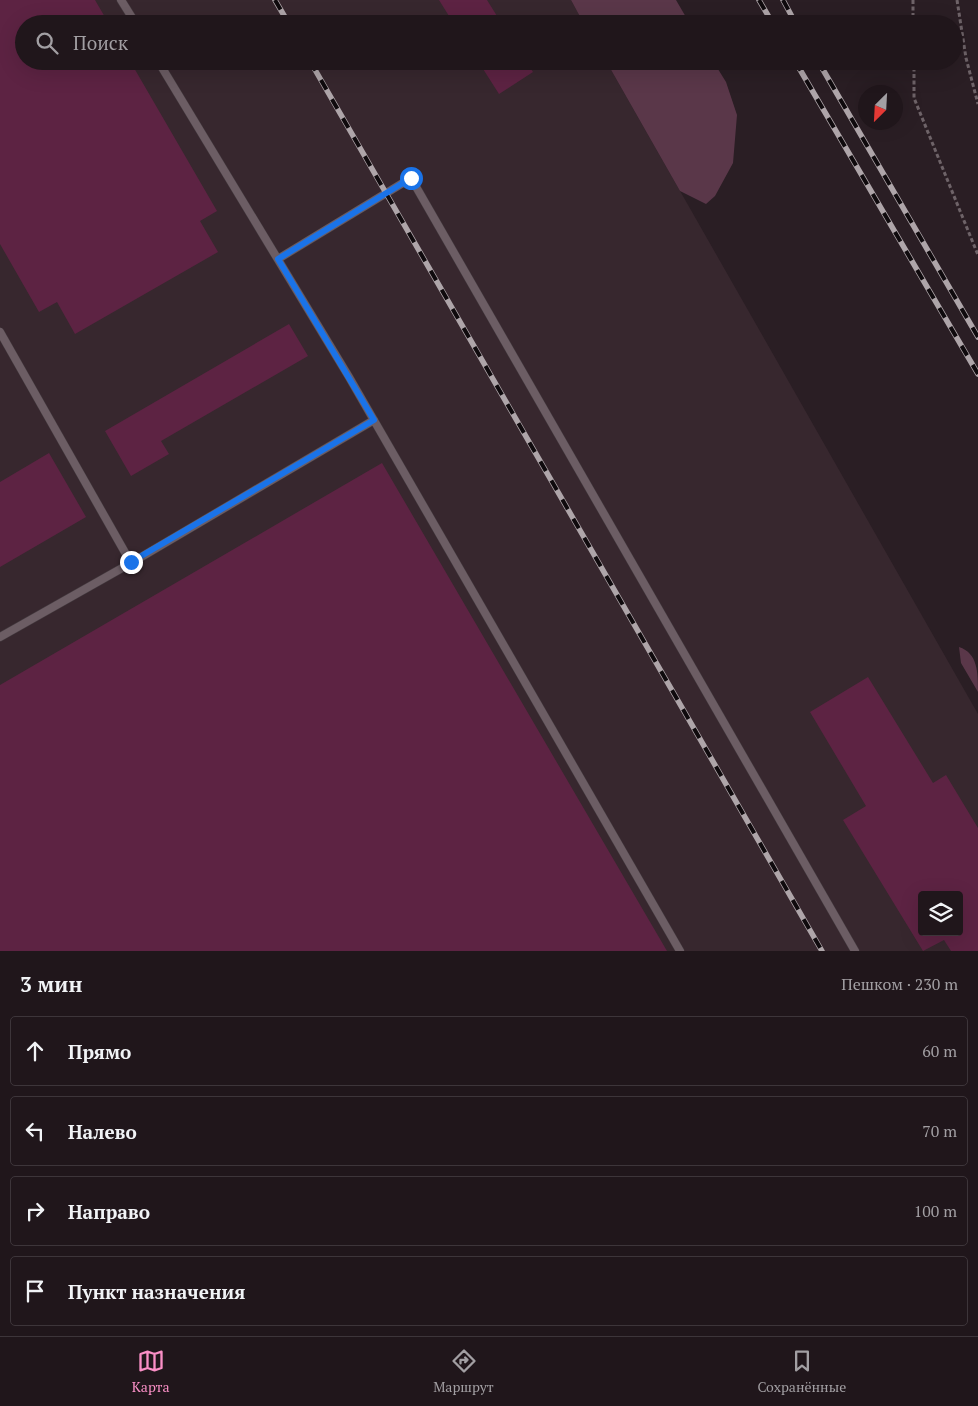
<!DOCTYPE html>
<html lang="ru">
<meta charset="utf-8">
<style>
body{margin:0;font-family:"PT Serif",serif;background:#281f24;color:#f1f3f6}
.controls{position:absolute;right:15px;bottom:15px;display:grid;overflow:hidden;border-radius:5px;box-shadow:0 5px 20px #0002}
.controls button{width:45px;height:45px;display:grid;place-items:center;padding:0;border:0;border-bottom:1px solid #3d353a;background:#20161b;color:#f1f3f6;font:25px sans-serif}
.compass{position:absolute;left:858px;top:85px;width:45px;height:45px;border-radius:50%;background:#20161b;box-shadow:0 5px 20px #0002;rotate:204deg}
.stop{position:absolute;width:15px;height:15px;margin:-11px;border:4px solid #1a73e8;border-radius:50%;background:#fff}
.stop.end{background:#1a73e8;border-color:#fff;box-shadow:0 1px 5px #0008}
.list{margin:0;padding:0;list-style:none}
h2{display:flex;justify-content:space-between;align-items:center;height:65px;margin:0;padding:0 20px;font-size:21px}
h2 small{font-size:16px;font-weight:400;color:#a29fa3}
.list li{display:grid;grid-template-columns:32px 1fr auto;gap:15px;align-items:center;box-sizing:border-box;height:70px;margin:0 10px 10px;padding:0 10px;border:1px solid #3d353a;border-radius:5px}
.list b{display:block;font-size:19px;white-space:nowrap}
.list em{font-size:16px;font-style:normal;color:#a29fa3}
.icon{flex:none;width:28px;height:28px;fill:none;stroke:currentColor;stroke-width:2;stroke-linecap:round;stroke-linejoin:round}
.map{position:relative;flex:none;width:978px;height:951px;overflow:hidden}
.search{position:absolute;background:#20161b;box-shadow:0 5px 20px #0002;left:15px;right:15px;top:15px;height:55px;display:flex;align-items:center;gap:12px;box-sizing:border-box;padding:0 18px;border-radius:28px;color:#a29fa3;font-size:19px}
.sheet{height:385px;background:#20161b}
nav{display:flex;justify-content:space-around;align-items:center;box-sizing:border-box;height:70px;border-top:1px solid #3d353a;background:#20161b;font-size:14px;color:#a29fa3}
nav a{display:grid;justify-items:center;gap:2px}
nav .on{color:#fa8fc6}
.map>svg:first-child{display:block}
</style>
<div class="map">
<svg width="978" height="951" viewBox="0 0 978 951">
<rect width="100%" height="100%" fill="#2a1e24"/>
<path fill="#37272e" fill-rule="evenodd" d="M0,0H571L584,24H24V61H606L978,714V951H0ZM922,895H959V932H922Z"/>
<path fill="#5a3749" d="M571,0H676L690,24H584Z
M606,61H713L726,82L737,115L733,163L715,196L706,204L680,191Z
M959,647C978,653 978,673 978,692L961,663Z"/>
<path fill="#5d2343" fill-rule="evenodd" d="M0,0H95L109,24H24V61H130L217,211L200,221L218,252L75,334L57,302L39,312L0,244Z
M439,0H487L502,24H454Z
M478,61H526L533,72L499,94Z
M289,324L308,356L161,441L169,454L131,476L105,431Z
M49,453L86,517L0,567V482Z
M382,463L667,951H0V685Z
M868,677L933,783L946,775L978,828V951H951L944,940L923,951L843,820L866,806L810,712ZM922,895H959V932H922Z"/>
<g fill="none" stroke-linecap="round" stroke-linejoin="round">
<g stroke="#43393e" stroke-width="9">
<path id="service" d="M121,0L136,24
M158,61L349,377L680,951
M278,259L411,178L855,951
M0,332L131,563L0,637
M131,563L374,420"/>
</g>
<path stroke="#6e6368" stroke-width="3" stroke-dasharray="4 2.5" stroke-linecap="butt" d="M913,0V24
M957,0L966,58L978,104
M914,61V98L978,255"/>
<use href="#service" stroke="#6c5d64" stroke-width="8"/>
<g stroke="#aea5a9" stroke-width="5.5">
<path id="rail" d="M275,0L289,24
M759,0L773,24
M783,0L796,24
M310,61L822,951
M795,61L978,374
M818,61L978,337"/>
</g>
<use href="#rail" stroke="#0f0a0d" stroke-width="4" stroke-dasharray="11" stroke-linecap="butt"/>
</g>
<g fill="none" stroke-linecap="round" stroke-linejoin="round">
<path stroke="#1a73e8" stroke-width="6" d="M131,562L374,420L278,259L411,178"/>
</g>
</svg>
<div class="controls">
<button><svg class="icon" aria-label="layers" viewBox="0 0 24 24"><path d="M12 4l9 5-9 5-9-5zM3 14l9 5 9-5"/></svg></button>
</div>
<svg class="compass" viewBox="-18 -18 36 36"><path d="M0-13l5 13h-10z" fill="#e53935"/><path d="M0 13l5-13h-10z" fill="#a29fa3"/></svg>
<div class="stop" style="left:411px;top:178px"></div>
<div class="stop end" style="left:131px;top:562px"></div>
<div class="search"><svg class="icon" aria-label="search" viewBox="0 0 24 24"><circle cx="10" cy="10" r="6"/><path d="M15 15l6 6"/></svg>Поиск</div>
</div>
<section class="sheet">
<h2>3 мин<small>Пешком · 230 m</small></h2>
<ul class="list">
<li><svg class="icon" aria-label="ahead" viewBox="0 0 24 24"><path d="M12 20V5M6 11l6-6 6 6"/></svg><div><b>Прямо</b></div><em>60 m</em></li>
<li><svg class="icon" aria-label="left" viewBox="0 0 24 24"><path d="M17 20v-9H6M10 6l-5 5 5 5"/></svg><div><b>Налево</b></div><em>70 m</em></li>
<li><svg class="icon" aria-label="right" viewBox="0 0 24 24"><path d="M7 20v-9h11M14 6l5 5-5 5"/></svg><div><b>Направо</b></div><em>100 m</em></li>
<li><svg class="icon" aria-label="arrive" viewBox="0 0 24 24"><path d="M6 21V4h12l-3 4 3 4H6"/></svg><div><b>Пункт назначения</b></div></li>
</ul>
</section>
<nav>
<a class="on"><svg class="icon" aria-label="map" viewBox="0 0 24 24"><path d="M3 6l6-2 6 2 6-2v14l-6 2-6-2-6 2zM9 4v14M15 6v14"/></svg>Карта</a>
<a><svg class="icon" aria-label="directions" viewBox="0 0 24 24"><path d="M12 3l9 9-9 9-9-9zM9 14v-3h6M13 9l2 2-2 2"/></svg>Маршрут</a>
<a><svg class="icon" aria-label="saved" viewBox="0 0 24 24"><path d="M7 4h10v16l-5-4-5 4z"/></svg>Сохранённые</a>
</nav>
